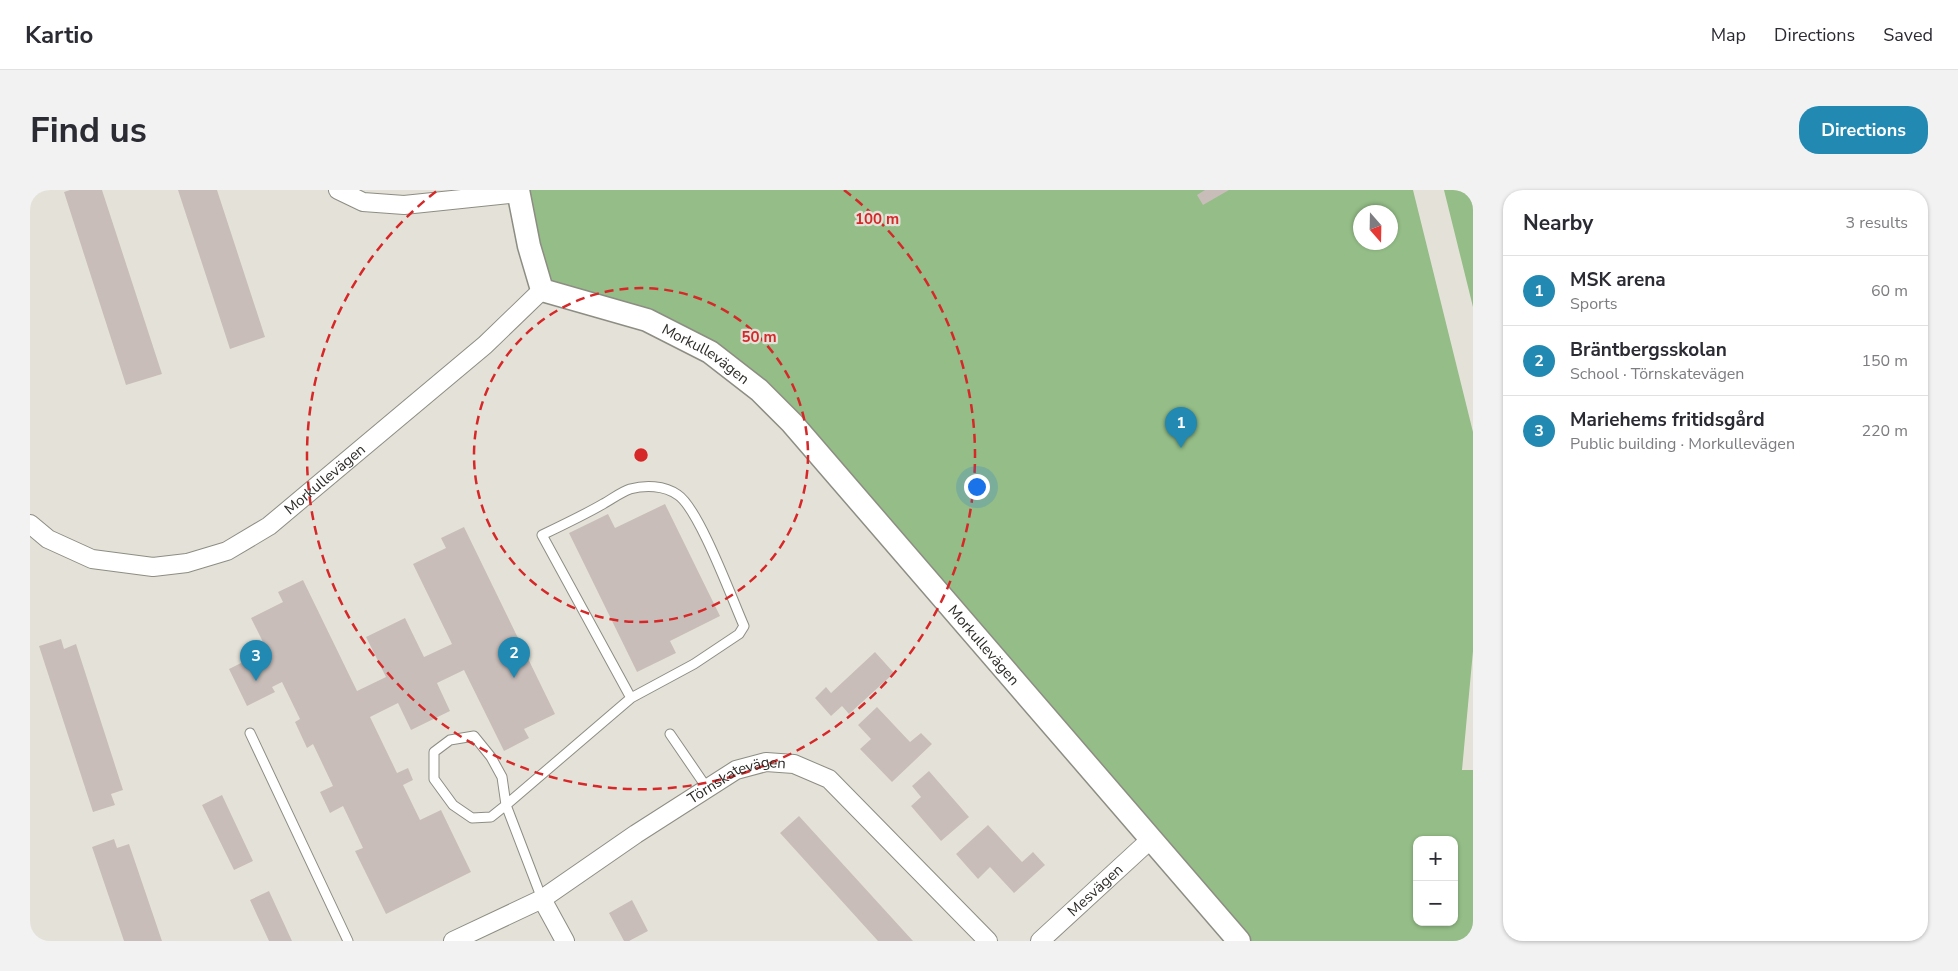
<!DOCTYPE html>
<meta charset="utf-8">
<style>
body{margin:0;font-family:"Nunito Sans",sans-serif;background:#f2f2f3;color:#2b2b33}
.controls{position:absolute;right:15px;bottom:15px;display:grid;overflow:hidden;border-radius:10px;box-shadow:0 1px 4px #0004}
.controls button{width:45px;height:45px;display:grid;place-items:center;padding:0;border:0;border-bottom:1px solid #e1e1e2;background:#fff;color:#2b2b33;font:25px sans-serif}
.compass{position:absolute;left:1323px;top:15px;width:45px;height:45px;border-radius:50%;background:#fff;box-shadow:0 1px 4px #0004;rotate:160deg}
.you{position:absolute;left:946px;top:296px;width:18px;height:18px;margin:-12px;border:4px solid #fff;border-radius:50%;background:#1a73e8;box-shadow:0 0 0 8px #1a73e833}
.badge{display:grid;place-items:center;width:32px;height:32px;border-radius:50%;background:#2289b2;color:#fff;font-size:16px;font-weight:700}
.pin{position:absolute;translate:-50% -41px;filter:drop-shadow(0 1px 2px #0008)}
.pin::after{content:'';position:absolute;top:26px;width:18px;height:15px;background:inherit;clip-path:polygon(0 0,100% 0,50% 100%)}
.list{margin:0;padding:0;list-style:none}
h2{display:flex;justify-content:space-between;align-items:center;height:65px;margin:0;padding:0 20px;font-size:21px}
h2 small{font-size:16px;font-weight:400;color:#7c7c81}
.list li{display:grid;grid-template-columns:32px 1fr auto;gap:15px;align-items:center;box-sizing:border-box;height:70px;padding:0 20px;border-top:1px solid #e1e1e2}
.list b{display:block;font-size:19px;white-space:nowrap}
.list p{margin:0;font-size:16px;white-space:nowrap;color:#7c7c81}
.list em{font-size:16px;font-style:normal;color:#7c7c81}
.map{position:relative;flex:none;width:1443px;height:751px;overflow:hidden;border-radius:20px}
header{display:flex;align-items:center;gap:30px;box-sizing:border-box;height:70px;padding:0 25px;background:#fff;border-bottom:1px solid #e1e1e2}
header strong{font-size:24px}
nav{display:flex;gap:28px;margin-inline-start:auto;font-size:18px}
.intro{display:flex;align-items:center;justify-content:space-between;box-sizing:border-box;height:120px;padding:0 30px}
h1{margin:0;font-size:35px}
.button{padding:12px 22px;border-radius:20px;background:#2289b2;color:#fff;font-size:18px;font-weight:700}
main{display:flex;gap:30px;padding:0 30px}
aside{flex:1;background:#fff;border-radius:20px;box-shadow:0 1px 4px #0004}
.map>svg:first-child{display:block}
</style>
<header>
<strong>Kartio</strong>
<nav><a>Map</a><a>Directions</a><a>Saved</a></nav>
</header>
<div class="intro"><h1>Find us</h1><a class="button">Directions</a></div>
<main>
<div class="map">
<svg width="1443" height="751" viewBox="0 0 1443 751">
<rect width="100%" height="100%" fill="#e4e2d8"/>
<path fill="#94bd87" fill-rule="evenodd" d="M488,0H1383L1443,242V461L1432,580H1443V751H1209L891,384L680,162L512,100ZM1330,22H1360V52H1330ZM1387,650H1424V732H1387Z
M1414,0H1443V117Z"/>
<path fill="#c9bdb9" d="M40,0H72L132,184L96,195L34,2Z
M148,0H187L235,147L200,159Z
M1175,0H1199L1173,15L1167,5Z
M635,314L690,426L640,451L646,463L607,482L539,343L578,324L585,338Z
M434,337L525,524L494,539L499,548L474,561L434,480L407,493L420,521L381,540L368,513L340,527L367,583L378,578L383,590L373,595L390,630L411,620L441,682L356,724L325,661L333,658L313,616L300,623L290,602L303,596L283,554L277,558L265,532L270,529L252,492L242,497L245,502L217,516L199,479L227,465L230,471L240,466L221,428L253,412L248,402L273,390L327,501L356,487L336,447L375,428L394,467L422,454L383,374L416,358L411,348Z
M31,449L34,459L46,454L93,600L81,604L85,615L63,622L9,456Z
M845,462L864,483L819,524L812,516L801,526L785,508L796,497L801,503Z
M847,517L880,552L891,543L902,554L862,592L830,559L841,549L828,535Z
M899,581L939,627L911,651L881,616L891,607L882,596Z
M192,605L223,671L204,680L172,615Z
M769,626L800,660L883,751H848L750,643Z
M958,635L992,672L1003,662L1015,675L984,703L960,677L948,689L926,664Z
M84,649L87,658L99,654L132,751H94L62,657Z
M239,701L262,751H239L220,710Z
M602,710L618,741L599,751H594L579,723Z"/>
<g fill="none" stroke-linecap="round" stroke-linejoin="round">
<g stroke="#8e8d83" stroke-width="11">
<path id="service" d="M220,543L318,751
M640,544L677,598
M512,709L476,615L472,587L461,567L444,546L420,550L404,562V589L423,615L442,628L461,627L476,615L601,508L664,474L709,444L714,436C702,409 669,319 648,305C634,295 615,295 600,299C591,302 582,309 573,314C554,325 533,335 512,345L601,508"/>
</g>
<g stroke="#8e8d83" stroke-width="20">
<g id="minor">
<path d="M308,0L333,12L374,15L489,3"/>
<path id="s1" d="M0,334L18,349L62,369L123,377L157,373L197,361L239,336L455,155L512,100"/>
<path d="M512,709L535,751"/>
<path id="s2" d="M423,751L512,709L606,644L706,580L736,572L764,574L799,589L958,751"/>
<path id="s3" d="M1010,751L1121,649"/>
</g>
</g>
<g stroke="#8e8d83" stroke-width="25">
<g id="tertiary">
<path id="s4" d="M488,0L499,56L512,100L617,130L680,162L729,200L762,233L1209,751"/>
</g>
</g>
<use href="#service" stroke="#fff" stroke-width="9"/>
<use href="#minor" stroke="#fff" stroke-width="18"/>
<use href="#tertiary" stroke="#fff" stroke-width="22"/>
</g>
<g fill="none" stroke="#d62828" stroke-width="2.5" stroke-dasharray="9 6">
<circle cx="611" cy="265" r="167"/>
<path d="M814 0A334 334 0 1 1 408 0"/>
</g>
<g text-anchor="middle" stroke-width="4.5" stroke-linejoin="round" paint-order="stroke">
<g font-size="15" fill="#2c2b27" stroke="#e4e2d8">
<text dy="5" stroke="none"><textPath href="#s4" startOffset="280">Morkullevägen</textPath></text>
<text dy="5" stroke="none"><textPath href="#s1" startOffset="331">Morkullevägen</textPath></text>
<text dy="5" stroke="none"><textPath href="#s4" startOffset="685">Morkullevägen</textPath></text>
<text dy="5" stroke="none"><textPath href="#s2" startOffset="329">Törnskatevägen</textPath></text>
<text dy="5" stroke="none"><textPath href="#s3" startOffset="75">Mesvägen</textPath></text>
</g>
</g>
<circle cx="611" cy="265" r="8" fill="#d62828" stroke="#e4e2d8" stroke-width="2.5"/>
<g font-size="15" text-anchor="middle" font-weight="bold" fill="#d62828" stroke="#e4e2d8" stroke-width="4.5" stroke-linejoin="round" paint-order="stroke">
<text x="847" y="34">100 m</text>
<text x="729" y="152">50 m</text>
</g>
</svg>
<div class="controls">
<button>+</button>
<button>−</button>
</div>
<svg class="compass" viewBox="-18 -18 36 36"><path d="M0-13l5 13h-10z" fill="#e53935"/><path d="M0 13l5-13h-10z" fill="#7c7c81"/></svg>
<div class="you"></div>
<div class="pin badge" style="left:1151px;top:258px">1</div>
<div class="pin badge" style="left:484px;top:488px">2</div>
<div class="pin badge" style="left:226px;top:491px">3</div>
</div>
<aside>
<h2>Nearby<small>3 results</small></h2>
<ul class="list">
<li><span class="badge">1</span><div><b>MSK arena</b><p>Sports</p></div><em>60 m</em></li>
<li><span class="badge">2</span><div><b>Bräntbergsskolan</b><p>School · Törnskatevägen</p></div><em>150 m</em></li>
<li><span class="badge">3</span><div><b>Mariehems fritidsgård</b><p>Public building · Morkullevägen</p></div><em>220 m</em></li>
</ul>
</aside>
</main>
